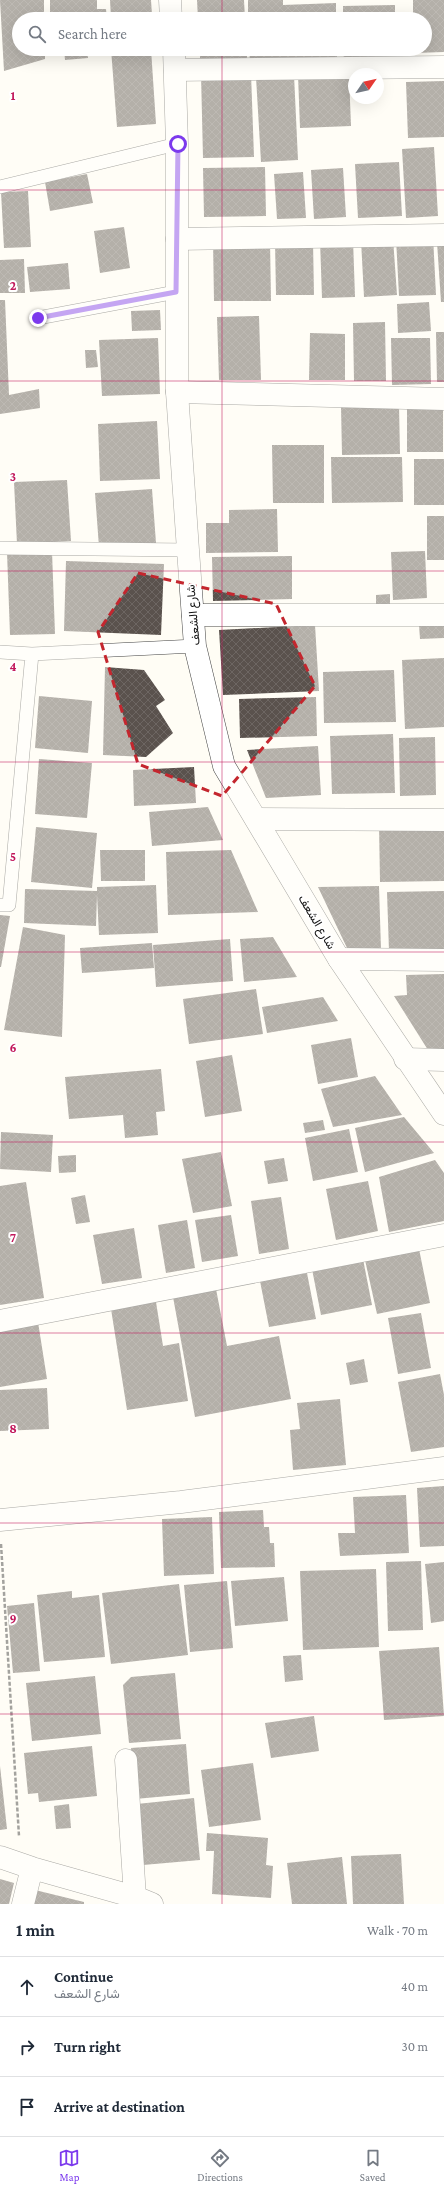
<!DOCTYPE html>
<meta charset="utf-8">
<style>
body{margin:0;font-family:"Crimson Pro",Vazirmatn,serif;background:#f2f2f3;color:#1f2937}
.compass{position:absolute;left:348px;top:68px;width:36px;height:36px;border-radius:50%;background:#fff;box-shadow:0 4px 16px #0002;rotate:56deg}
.stop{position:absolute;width:12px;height:12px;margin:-9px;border:3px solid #7c3aed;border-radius:50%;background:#fff}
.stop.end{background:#7c3aed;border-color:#fff;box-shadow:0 1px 4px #0008}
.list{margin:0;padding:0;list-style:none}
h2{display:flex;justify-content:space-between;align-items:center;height:52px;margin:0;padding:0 16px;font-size:17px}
h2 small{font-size:13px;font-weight:400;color:#747a83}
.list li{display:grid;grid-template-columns:26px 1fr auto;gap:12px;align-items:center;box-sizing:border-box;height:60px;padding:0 16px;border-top:1px solid #e0e1e3}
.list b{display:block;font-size:15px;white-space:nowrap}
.list p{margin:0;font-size:13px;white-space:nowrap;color:#747a83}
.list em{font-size:13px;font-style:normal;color:#747a83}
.icon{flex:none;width:22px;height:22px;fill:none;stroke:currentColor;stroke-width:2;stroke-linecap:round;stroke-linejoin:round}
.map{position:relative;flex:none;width:444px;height:1904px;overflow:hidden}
.search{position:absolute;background:#fff;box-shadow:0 4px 16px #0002;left:12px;right:12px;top:12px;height:44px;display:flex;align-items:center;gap:10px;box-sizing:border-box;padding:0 14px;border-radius:22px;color:#747a83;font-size:15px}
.sheet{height:232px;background:#fff}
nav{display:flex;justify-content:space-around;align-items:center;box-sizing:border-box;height:56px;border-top:1px solid #e0e1e3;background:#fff;font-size:11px;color:#747a83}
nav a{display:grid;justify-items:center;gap:2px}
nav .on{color:#7c3aed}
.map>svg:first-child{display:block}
</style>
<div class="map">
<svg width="444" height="1904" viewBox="0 0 444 1904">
<defs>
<pattern id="building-cross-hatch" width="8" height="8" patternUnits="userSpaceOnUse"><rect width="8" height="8" fill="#5a524d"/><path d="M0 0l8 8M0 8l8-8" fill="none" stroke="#6d6662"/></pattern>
</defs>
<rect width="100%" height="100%" fill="#fffdf5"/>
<path fill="url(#building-cross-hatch)" d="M0,0H44V19H19V49H45V59L4,71Z
M50,0H97V9H106L107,19H50Z
M110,0H151L152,15L111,18Z
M197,0H244L245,19H198Z
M248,0H283V5L336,3V19H248Z
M413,0H444V52L414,53V49H425V19H413Z
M395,5V19H343V6Z
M64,49H87L88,58L65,60Z
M111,49H151L156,124L117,127Z
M200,49H247V62L200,65Z
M249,49H337V58L250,61Z
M343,49H396V60H344Z
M251,73L254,157L203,158L201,74Z
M349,74L351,126L300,128L298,75Z
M294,75L298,160L261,162L256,77Z
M444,81V137L408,138L406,82Z
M434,147L438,216L406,218L402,149Z
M399,162L402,216L358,218L355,164Z
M265,167L266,216L204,217L203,168Z
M343,168L346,217L314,219L311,170Z
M303,172L306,218L277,219L274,174Z
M87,174L93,203L50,211L45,182Z
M28,191L31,247L4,248L1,192Z
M124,227L130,268L100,273L94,231Z
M433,236L436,295L399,296L396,238Z
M393,238L397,295L364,297L361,240Z
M353,239L355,297L322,298L320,240Z
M213,240H270L271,301H214Z
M275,241H313L314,295H276Z
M444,241V302H441L437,242Z
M24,259L25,293H0V260Z
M68,263L70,289L30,292L27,267Z
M0,300H5L9,395L39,389L40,408L0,414Z
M429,302L431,331L398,333L397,304Z
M160,310L161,330L132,331L131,311Z
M259,316L261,380H219L217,317Z
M385,322L386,381H354L353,323Z
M436,332H444V382H437Z
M310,333L345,334V380H309Z
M158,338L160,394L102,396L99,340Z
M391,338H430L431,384L392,385Z
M85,350H96L98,367L86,368Z
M399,405L400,454L342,455L341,406Z
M443,405V452H407V406Z
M157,421L160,479L100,481L98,424Z
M272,445H324V503H273Z
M331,457H402L403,502L332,503Z
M414,459H444V505H414Z
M67,480L71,541L17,544L14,482Z
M152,489L156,543L99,547L95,493Z
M277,509L278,552L206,553V523H229V510Z
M427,516H444V560H427Z
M52,551L55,634L10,635L7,552Z
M425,551L427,598L393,600L391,552Z
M292,556V599L213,601L212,557Z
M66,561L164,564L161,635L64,631Z
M390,594V610H376V595Z
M444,624V638L420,639L419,625Z
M315,625L319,691L223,695L219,630Z
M444,658V727L405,729L402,660Z
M105,667L144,670L165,700L156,706L173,733L146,757L103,755Z
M394,670L396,722L324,723L323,672Z
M39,696L92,701L88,753L35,748Z
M316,697L317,736L240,738L239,699Z
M393,734L395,793L332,794L330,736Z
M435,737L436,795L400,796L399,738Z
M318,746L321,795L266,798L247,750Z
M39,759L92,763L87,818L35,814Z
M194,767L196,803L134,806L133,770Z
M208,807L223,840L152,846L149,812Z
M379,824H444V881L380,882Z
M36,827L97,833L92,888L31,882Z
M100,850H145V881H101Z
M231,850L258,912L168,915L166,852Z
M156,885L158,933L99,935L97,895L96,926L24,923L25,889L97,891V887Z
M379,886L381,950H348L318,887Z
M444,891V950L389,951L387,892Z
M0,915L10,916L1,967H0Z
M23,927L65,935L62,1037L4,1030Z
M273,937L297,977L244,982L240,939Z
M230,939L233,981L156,987L153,945Z
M152,943L154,968L82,973L80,948Z
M444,974V1050H428L394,996L407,995L406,975Z
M256,989L263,1034L189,1044L183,999Z
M323,997L338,1021L267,1033L262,1007Z
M351,1038L358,1077L318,1084L311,1045Z
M232,1055L242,1111L205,1117L196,1061Z
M161,1069L165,1111L156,1112L158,1135L125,1138L123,1115L69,1119L65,1077Z
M375,1076L402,1115L333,1127L321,1089Z
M404,1117L434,1153L365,1172L355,1128Z
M323,1120L325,1130L305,1133L303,1123Z
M349,1129L358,1172L313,1181L305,1138Z
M1,1132L53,1135L51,1172L0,1169Z
M221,1152L232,1206L193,1213L182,1159Z
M76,1155V1172L59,1173L58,1156Z
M284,1158L288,1181L268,1184L264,1161Z
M435,1160L444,1173V1221L389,1232L379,1177Z
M368,1181L378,1231L336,1240L326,1189Z
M26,1182L44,1298L0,1305V1186Z
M85,1195L90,1222L76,1224L71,1198Z
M281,1197L289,1249L259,1254L251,1201Z
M231,1215L238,1256L202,1262L195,1220Z
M187,1220L195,1268L166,1273L158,1225Z
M134,1228L142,1278L102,1284L93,1235Z
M419,1249L430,1303L377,1314L365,1260Z
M363,1259L372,1305L321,1315L312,1269Z
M307,1273L316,1319L269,1327L260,1281Z
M216,1289L227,1346L279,1336L291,1399L195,1417L173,1297Z
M156,1302L163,1346L179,1343L188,1401L127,1410L111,1309Z
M421,1313L431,1368L398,1374L388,1318Z
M38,1322L47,1379L0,1387V1328Z
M364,1359L368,1382L350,1385L346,1363Z
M440,1374L444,1395V1447L411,1452L398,1382Z
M47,1388L49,1429L0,1431V1390Z
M340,1399L346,1465L293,1470L290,1430L300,1429L297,1403Z
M444,1486V1546L420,1547L417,1488Z
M406,1495L409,1553L340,1556L338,1533H355L353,1497Z
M263,1510L264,1527H269L270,1543H274L275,1567L221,1568L219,1512Z
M212,1517L214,1574L164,1576L162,1519Z
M421,1561L423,1630L388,1631L386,1562Z
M444,1562V1621L431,1623L425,1564Z
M376,1569L379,1647L303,1650L300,1571Z
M284,1577L288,1621L235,1626L231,1581Z
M227,1581L233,1648L190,1652L184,1585Z
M179,1584L188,1655L111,1664L102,1593Z
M72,1591V1598L99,1595L105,1657L44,1662L37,1595Z
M34,1603L40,1671L13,1673L7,1606Z
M439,1647L444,1716L384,1720L379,1651Z
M301,1655L303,1680L285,1682L283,1656Z
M175,1673L181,1739L129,1743L123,1685L131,1677Z
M95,1676L101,1734L32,1741L26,1683Z
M314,1716L319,1751L271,1758L265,1723Z
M186,1744L190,1794L135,1799L131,1748Z
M92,1746L97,1796L39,1802L38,1793L28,1794L24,1753Z
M253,1763L261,1820L209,1827L201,1770Z
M0,1766L7,1829L0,1830Z
M194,1798L200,1860L143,1865L137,1804Z
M69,1804L71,1828L56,1829L54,1806Z
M207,1833L268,1838L266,1865L273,1866L271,1898L212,1894L214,1851H206Z
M401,1854L404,1904H353L351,1856Z
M342,1857L347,1904H292L287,1863Z
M0,1879L14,1883L9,1904H0Z
M35,1890L84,1902V1904H32Z"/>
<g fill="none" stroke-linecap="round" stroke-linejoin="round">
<g stroke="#444" stroke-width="14">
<path id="service" d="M0,187L177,144
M38,318L176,292
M0,548L188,550
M0,652L32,654L195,646
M0,905H9L32,654"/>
</g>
<g stroke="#444" stroke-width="23">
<path id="minor" d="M175,70L444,67
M177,239L444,235
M177,392L444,399
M193,615H444
M256,819L444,820
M339,959L444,960
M405,1059L444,1060
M0,1321L444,1235
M0,1520L181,1502L444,1468
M126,1760L135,1897
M0,1857L32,1868L135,1897L152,1904
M23,1904L32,1868"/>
</g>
<g stroke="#444" stroke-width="23">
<path id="tertiary" d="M170,0L171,19
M174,49L177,144V392L188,550L195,646L224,766L339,959L444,1114"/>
</g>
<path stroke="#333" stroke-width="2.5" stroke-dasharray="4 2" stroke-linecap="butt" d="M1,1544L19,1836"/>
<use href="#service" stroke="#fff" stroke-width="13"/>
<use href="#minor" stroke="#fff" stroke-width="22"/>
<use href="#tertiary" stroke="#fff" stroke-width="22"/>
</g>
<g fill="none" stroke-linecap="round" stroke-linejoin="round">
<path stroke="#7c3aed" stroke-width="5" d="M38,318L176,292L178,144"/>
</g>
<path d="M0 0H444V1904H0ZM138,573L276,604L315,686L222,796L138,764L98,632Z" fill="#fffdf5" fill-opacity=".55" fill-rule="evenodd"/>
<path fill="none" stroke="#c4262e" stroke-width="3" stroke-dasharray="8 5" stroke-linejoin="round" d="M138,573L276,604L315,686L222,796L138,764L98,632Z"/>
<path fill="none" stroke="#c2185b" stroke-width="1" stroke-opacity="0.55" d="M222,0V19M222,49V1904M0,190H444M0,381H444M0,571H444M0,762H444M0,952H444M0,1142H444M0,1333H444M0,1523H444M0,1714H444"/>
<g text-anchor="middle" stroke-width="4" stroke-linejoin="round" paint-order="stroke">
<g font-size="12" fill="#111" stroke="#fff">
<text transform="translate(193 615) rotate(-95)" y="4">شارع الشعف</text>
<text transform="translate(317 922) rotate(59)" y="4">شارع الشعف</text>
</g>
</g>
<g font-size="13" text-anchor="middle" font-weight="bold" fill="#c2185b" stroke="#fff" stroke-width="4" stroke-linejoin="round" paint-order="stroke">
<text x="13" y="100">1</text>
<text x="13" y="290">2</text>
<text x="13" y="481">3</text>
<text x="13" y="671">4</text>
<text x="13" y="861">5</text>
<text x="13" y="1052">6</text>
<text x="13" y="1242">7</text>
<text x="13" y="1433">8</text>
<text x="13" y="1623">9</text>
</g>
</svg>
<svg class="compass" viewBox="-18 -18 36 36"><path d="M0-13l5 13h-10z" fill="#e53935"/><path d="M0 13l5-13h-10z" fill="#747a83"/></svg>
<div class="stop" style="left:178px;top:144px"></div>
<div class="stop end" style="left:38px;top:318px"></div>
<div class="search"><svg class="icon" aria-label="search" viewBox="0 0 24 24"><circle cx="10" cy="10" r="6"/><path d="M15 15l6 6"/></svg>Search here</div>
</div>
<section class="sheet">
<h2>1 min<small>Walk · 70 m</small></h2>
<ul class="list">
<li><svg class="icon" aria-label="ahead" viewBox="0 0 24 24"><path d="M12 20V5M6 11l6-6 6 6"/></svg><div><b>Continue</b><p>شارع الشعف</p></div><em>40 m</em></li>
<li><svg class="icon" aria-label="right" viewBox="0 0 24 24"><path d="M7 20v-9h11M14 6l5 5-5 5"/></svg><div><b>Turn right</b></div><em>30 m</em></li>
<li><svg class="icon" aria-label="arrive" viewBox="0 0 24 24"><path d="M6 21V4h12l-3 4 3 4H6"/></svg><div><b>Arrive at destination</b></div></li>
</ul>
</section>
<nav>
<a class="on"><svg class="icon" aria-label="map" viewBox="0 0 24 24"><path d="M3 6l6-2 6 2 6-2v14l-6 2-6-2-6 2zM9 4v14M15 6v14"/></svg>Map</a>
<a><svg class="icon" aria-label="directions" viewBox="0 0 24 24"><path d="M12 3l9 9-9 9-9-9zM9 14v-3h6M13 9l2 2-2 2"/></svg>Directions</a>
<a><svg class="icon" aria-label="saved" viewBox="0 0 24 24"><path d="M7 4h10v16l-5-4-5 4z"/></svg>Saved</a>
</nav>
